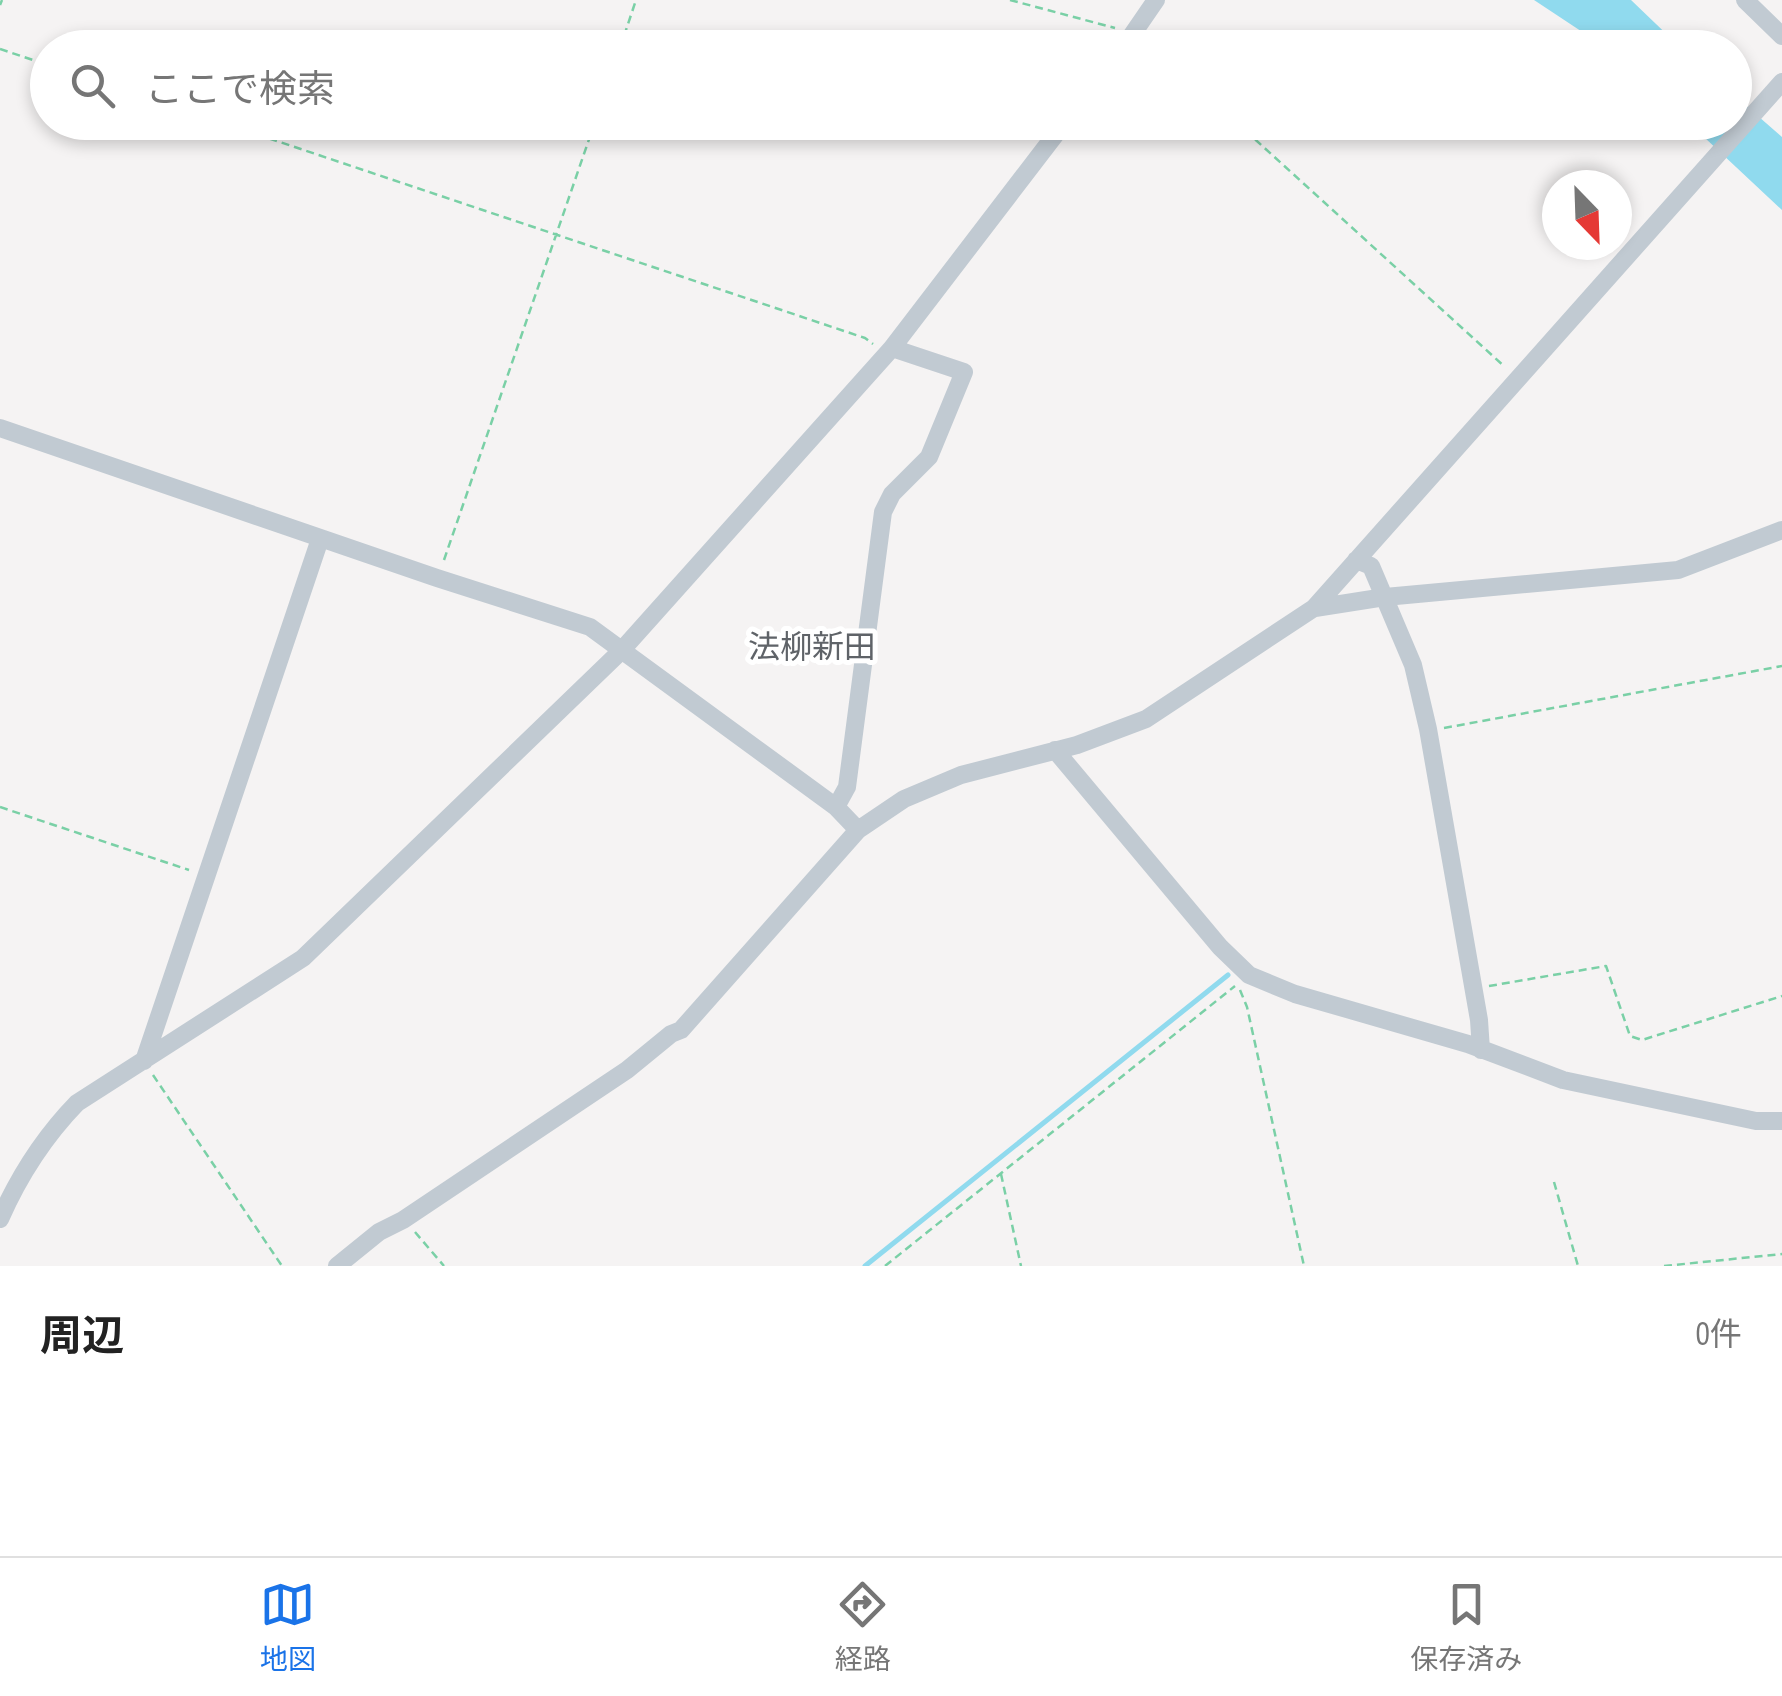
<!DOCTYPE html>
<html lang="ja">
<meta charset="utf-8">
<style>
body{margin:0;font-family:"PT Sans Narrow","Noto Sans JP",sans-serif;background:#f2f2f2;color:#222}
.compass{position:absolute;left:1542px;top:170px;width:90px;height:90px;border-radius:50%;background:#fff;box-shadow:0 5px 15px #0003;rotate:157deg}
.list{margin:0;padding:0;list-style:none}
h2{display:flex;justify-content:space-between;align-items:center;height:130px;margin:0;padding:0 40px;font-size:42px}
h2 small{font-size:32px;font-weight:400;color:#767676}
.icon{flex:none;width:55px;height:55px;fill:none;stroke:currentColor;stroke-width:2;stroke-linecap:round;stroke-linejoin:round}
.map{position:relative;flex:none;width:1782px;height:1266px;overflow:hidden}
.search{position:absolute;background:#fff;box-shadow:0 5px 15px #0003;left:30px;right:30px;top:30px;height:110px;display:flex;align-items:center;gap:25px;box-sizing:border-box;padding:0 35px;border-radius:55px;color:#767676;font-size:38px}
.sheet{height:290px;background:#fff}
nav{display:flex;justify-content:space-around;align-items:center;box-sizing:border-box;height:140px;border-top:2px solid #e0e0e0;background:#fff;font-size:28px;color:#767676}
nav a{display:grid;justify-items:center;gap:5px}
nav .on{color:#1a73e8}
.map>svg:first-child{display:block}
</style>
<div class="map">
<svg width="1782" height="1266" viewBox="0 0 1782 1266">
<rect width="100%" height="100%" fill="#f5f3f3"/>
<path fill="#90daee" d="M1534,0H1631L1680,47H1605Z
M1735,96L1782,137V210L1689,123L1734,122Z"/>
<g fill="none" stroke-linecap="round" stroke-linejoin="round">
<path stroke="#90daee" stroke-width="5" d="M865,1266L1228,975"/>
<path stroke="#7ad0a6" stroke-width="2.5" stroke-dasharray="8 5" stroke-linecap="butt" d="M1010,0L1115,28
M0,5L2,0
M1164,45L1167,48
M620,48L636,0
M0,49L48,65
M220,122L865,338L873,344
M1236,122L1505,367
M444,560L595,122
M1444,728L1782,666
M0,807L189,870
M1489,986L1606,966L1630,1036L1642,1040L1782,996
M1240,990L1247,1007L1304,1266
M153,1075L282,1266
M1001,1174L1021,1266
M1554,1182L1578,1266
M415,1232L444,1266
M885,1266L1235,986
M1664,1266L1782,1254"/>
<path stroke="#c1cad2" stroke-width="18" d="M1745,0L1782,36
M1123,48L1156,0
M0,428L437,578L590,627L836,807L858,830
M1356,560L1371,566L1413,665L1428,729L1479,1020L1481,1050
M1315,608L1385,597L1678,570L1782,530
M1055,750L1220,947L1249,975L1295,994L1468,1044L1563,1080L1756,1121H1782
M836,807L847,787L883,512L892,494L929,457L964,372L892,348
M144,1061L320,539
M0,1219C19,1176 44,1137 77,1103L303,958L621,651L892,348L1065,122
M337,1266L379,1232L403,1220L627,1070L671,1034L681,1030L858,830L904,799L961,775L1077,745L1146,719L1314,608L1782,82"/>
</g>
<g text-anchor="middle" stroke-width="10" stroke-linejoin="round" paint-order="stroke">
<g font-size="32" fill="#5f6368" stroke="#fff">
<text x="812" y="658">法柳新田</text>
</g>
</g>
</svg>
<svg class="compass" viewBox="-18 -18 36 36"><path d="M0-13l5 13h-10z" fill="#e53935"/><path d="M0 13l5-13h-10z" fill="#767676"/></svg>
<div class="search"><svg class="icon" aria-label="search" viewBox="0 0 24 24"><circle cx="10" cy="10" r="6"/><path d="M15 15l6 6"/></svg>ここで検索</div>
</div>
<section class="sheet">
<h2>周辺<small>0件</small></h2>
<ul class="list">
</ul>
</section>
<nav>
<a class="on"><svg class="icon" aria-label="map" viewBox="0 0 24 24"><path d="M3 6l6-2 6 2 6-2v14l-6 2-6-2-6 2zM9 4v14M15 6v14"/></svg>地図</a>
<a><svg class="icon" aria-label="directions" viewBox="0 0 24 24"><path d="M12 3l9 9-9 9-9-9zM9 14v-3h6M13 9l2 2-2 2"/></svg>経路</a>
<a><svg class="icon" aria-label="saved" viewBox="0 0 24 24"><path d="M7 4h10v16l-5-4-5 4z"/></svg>保存済み</a>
</nav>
